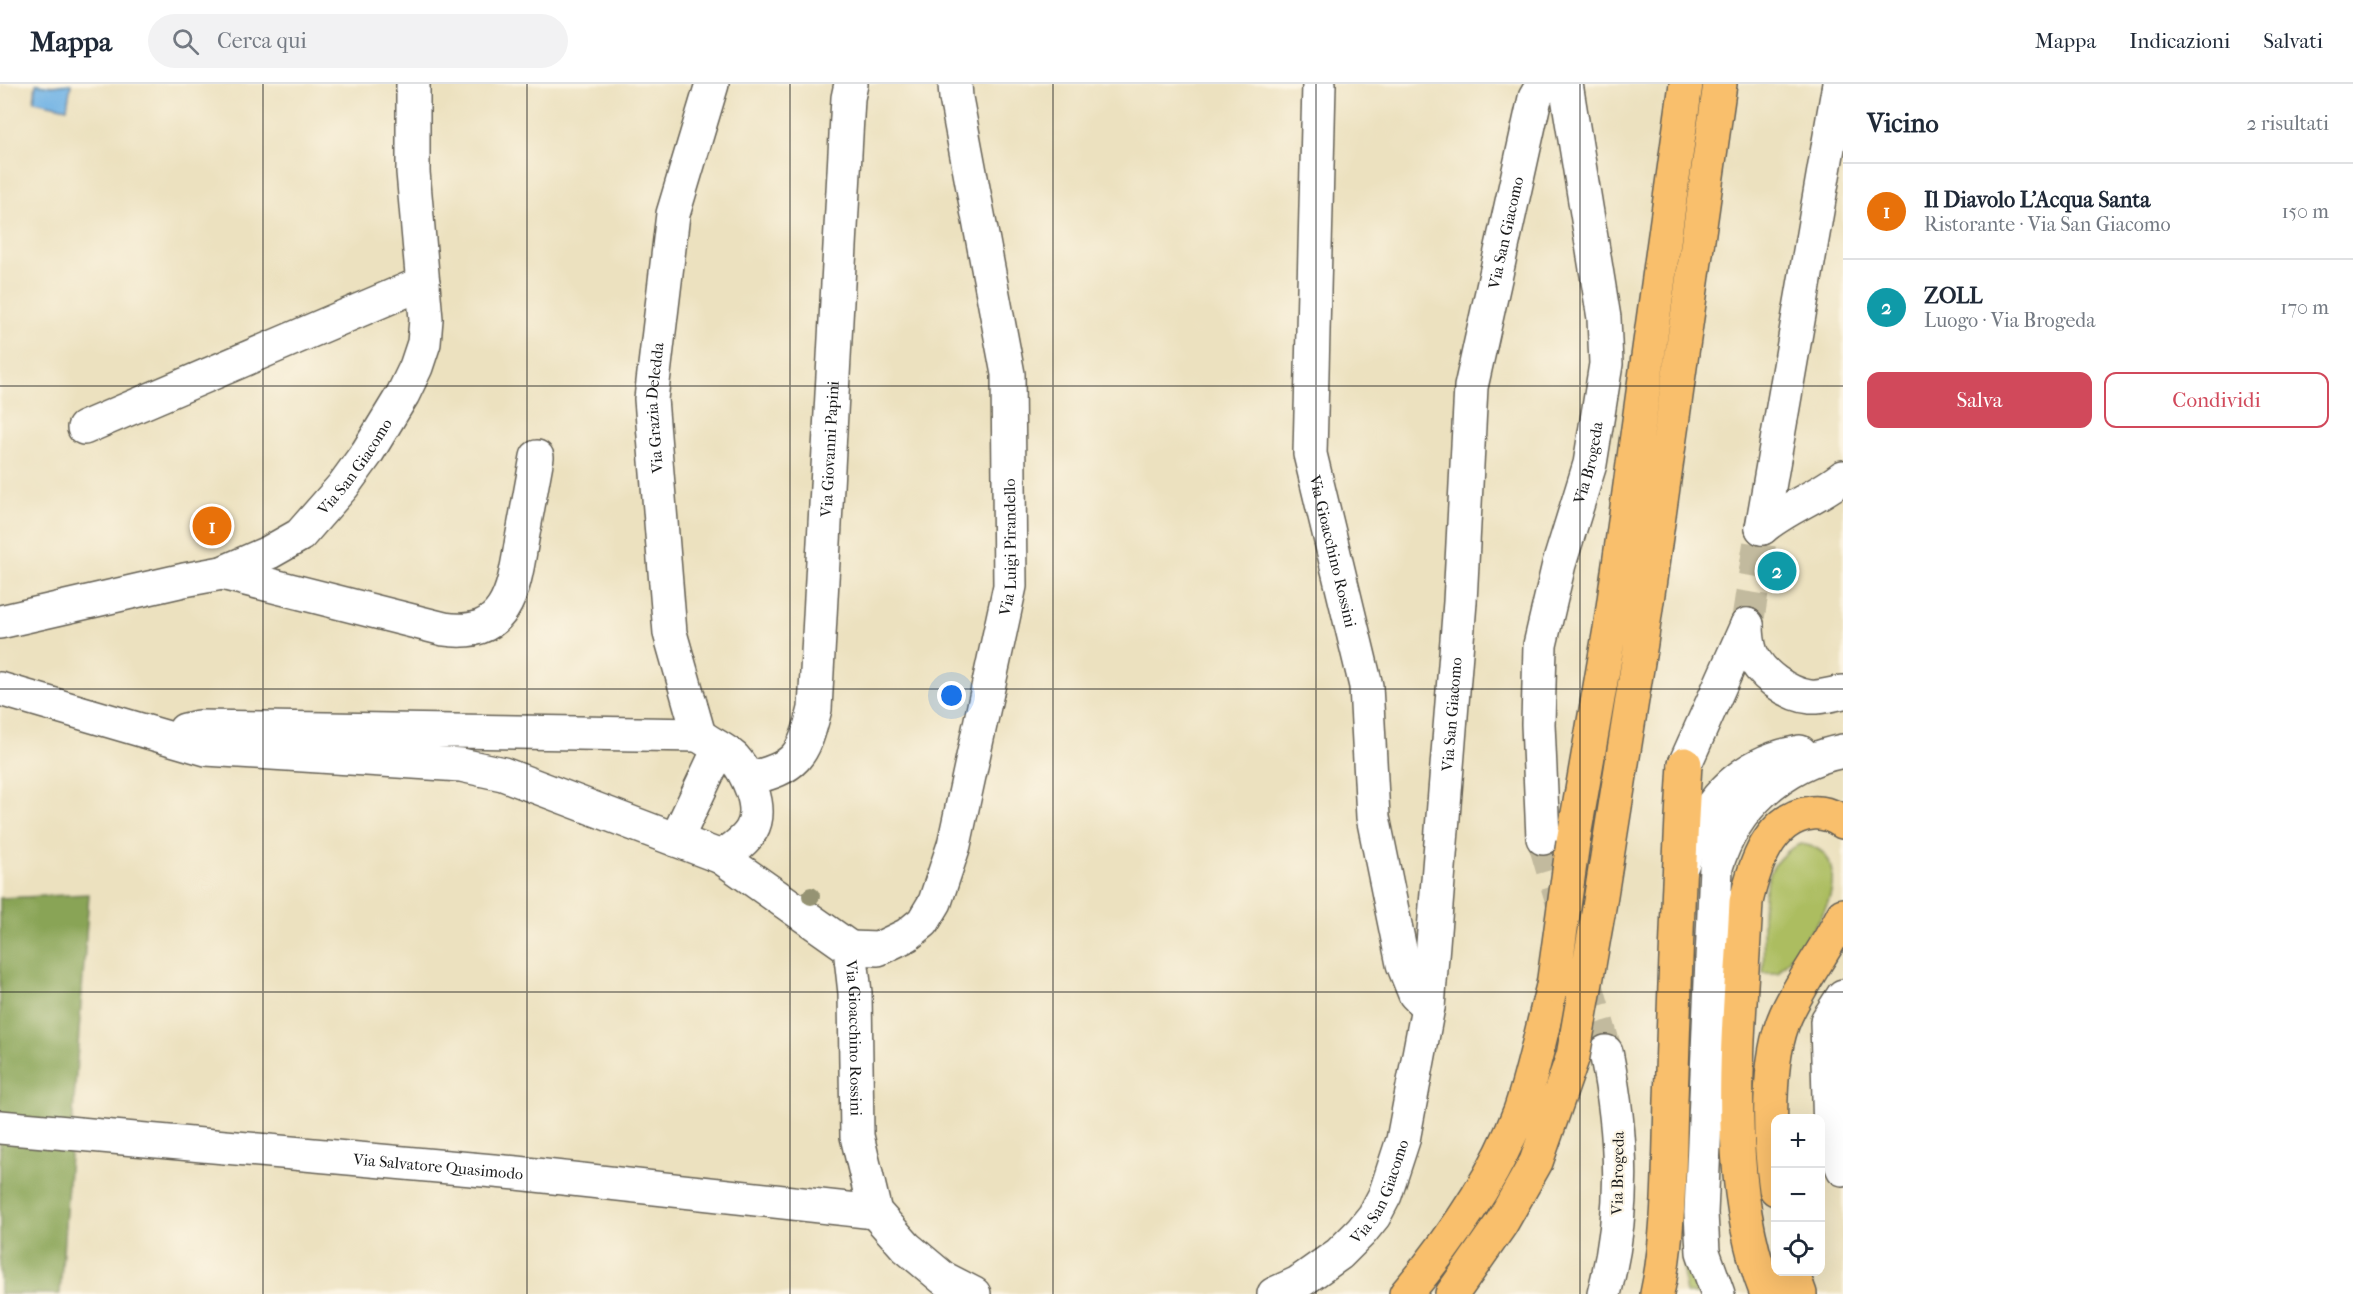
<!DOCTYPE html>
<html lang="it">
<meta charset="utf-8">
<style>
body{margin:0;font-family:"IM FELL French Canon",serif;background:#f2f2f3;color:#1f2937}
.controls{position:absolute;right:18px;bottom:18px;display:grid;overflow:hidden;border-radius:12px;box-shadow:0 6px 24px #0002}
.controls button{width:54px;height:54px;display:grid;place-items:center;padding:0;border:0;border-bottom:2px solid #e0e1e3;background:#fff;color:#1f2937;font:30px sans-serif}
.you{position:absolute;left:952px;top:612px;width:21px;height:21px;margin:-15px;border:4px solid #fff;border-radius:50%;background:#1a73e8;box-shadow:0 0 0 9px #1a73e833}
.badge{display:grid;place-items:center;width:39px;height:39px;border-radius:50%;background:#d1495b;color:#fff;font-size:20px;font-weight:700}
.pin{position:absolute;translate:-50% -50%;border:3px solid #fff;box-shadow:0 2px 6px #0006}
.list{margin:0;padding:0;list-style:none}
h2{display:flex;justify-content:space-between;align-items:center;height:78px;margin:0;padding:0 24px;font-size:26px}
h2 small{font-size:20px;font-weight:400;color:#747a83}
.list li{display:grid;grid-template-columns:39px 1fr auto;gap:18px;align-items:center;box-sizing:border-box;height:96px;padding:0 24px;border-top:2px solid #e0e1e3}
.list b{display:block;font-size:22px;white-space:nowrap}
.list p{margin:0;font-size:20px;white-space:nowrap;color:#747a83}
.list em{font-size:20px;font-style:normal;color:#747a83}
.actions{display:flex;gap:12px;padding:18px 24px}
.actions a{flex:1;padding:14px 0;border:2px solid #d1495b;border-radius:12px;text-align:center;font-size:21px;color:#d1495b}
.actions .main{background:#d1495b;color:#fff}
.icon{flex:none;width:33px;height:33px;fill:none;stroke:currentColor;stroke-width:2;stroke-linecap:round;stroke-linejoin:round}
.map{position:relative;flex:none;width:1843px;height:1210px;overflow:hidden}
header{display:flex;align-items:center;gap:36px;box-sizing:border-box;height:84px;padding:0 30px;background:#fff;border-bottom:2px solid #e0e1e3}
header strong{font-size:28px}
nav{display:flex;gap:33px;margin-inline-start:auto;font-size:21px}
.search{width:420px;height:54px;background:#f2f2f3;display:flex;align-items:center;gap:15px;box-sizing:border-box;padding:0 21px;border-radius:33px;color:#747a83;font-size:22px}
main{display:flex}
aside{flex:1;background:#fff}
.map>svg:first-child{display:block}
</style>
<header>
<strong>Mappa</strong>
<div class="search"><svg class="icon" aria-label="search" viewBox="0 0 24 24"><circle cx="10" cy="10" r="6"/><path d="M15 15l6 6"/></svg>Cerca qui</div>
<nav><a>Mappa</a><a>Indicazioni</a><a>Salvati</a></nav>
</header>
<main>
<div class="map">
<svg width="1843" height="1210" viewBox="0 0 1843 1210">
<rect width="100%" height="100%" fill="#fcf5e5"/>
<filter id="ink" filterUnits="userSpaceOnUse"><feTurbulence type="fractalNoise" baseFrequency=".0167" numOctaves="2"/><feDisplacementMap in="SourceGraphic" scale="12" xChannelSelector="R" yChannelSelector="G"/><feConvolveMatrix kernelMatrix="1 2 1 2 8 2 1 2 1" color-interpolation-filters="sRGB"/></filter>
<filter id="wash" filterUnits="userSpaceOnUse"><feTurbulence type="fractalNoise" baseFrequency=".008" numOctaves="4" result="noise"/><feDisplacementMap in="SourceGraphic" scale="24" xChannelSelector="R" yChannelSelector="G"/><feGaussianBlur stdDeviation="1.35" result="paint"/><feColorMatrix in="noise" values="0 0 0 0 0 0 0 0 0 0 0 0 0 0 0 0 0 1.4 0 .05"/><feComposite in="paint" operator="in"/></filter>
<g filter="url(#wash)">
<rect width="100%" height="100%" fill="#ece1bf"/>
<path fill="#acbd60" stroke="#646c3e" stroke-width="1.5" d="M1801,760C1814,762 1825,766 1830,780C1843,822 1800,859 1778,889H1763C1767,846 1748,781 1801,760Z
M1686,1139L1694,1193L1701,1210H1686L1683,1188Z"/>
<path fill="#89a456" stroke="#526039" stroke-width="1.5" d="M89,810L60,1210H0V814Z"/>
<path fill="#70b2e5" stroke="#466780" stroke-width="1.5" d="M36,0L52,2L71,0L67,24L34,17Z"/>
</g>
<g filter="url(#ink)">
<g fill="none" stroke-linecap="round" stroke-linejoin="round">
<path stroke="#c2ba9e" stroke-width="33" stroke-dasharray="33 16" stroke-linecap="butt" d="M1747,541L1762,444
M1543,754L1565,828
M1584,892L1606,968"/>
<g stroke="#656155" stroke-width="36">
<g id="minor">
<path id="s1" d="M1319,0L1310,370L1366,602L1373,733L1403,880L1415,910L1428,923"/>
<path d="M84,344L423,199"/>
<path d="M1762,444L1839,0"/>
<path d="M1762,444C1787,423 1818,413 1843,393"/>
<path d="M222,489L444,545C509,555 514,503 522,455C527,428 532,401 537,373"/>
<path id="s2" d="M0,538L184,496L222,489L270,468L300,451L343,402L367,369L403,310L416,283L424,259L426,235L413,88V0"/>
<path d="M1747,541C1747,551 1748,560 1751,569C1760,590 1787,610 1810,613C1820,614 1833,610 1843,608"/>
<path d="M0,605L206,665L461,681L503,690L721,773C749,755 764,741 752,706C748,695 742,683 734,674C724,665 709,659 699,651"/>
<path d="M185,646L198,643L699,651"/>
<path id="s3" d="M699,651L670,549L651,315L673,130L712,0"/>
<path d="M1685,680L1747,541"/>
<path id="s4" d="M748,695C797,683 803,673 815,625L848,14L851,0"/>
<path id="s5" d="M1543,754L1538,640L1540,561L1559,480L1590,380L1606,280L1604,234L1566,0"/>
<path d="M676,756L719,665"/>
<path id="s6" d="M721,773L850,864L855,909L857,1052L875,1128L906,1163L943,1194L974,1210"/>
<path d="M1682,781C1703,722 1736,679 1800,668"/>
<path id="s7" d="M850,864L878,865L907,851L923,838L935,818L954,761L1010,502L1008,290L956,14L955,0"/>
<path d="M1843,912L1827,937L1830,1052L1843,1085"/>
<path id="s8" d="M0,1043L517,1089L875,1128"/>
<path id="s9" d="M1274,1210L1298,1199L1339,1170L1361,1148L1374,1132L1385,1111L1403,1056L1428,923L1460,518L1471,303L1535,14L1543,0"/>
<path d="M1604,1210C1626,1126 1623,1053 1606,968"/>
<path d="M1718,1210L1703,1168L1701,1129L1716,783C1734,723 1782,679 1843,667"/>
</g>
</g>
<g stroke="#656155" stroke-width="36">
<path id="highway" d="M1573,758L1610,545L1686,0
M1598,830L1641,559L1720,0
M1776,1105C1769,1057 1766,975 1786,931C1802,896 1826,866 1843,831
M1792,1188L1800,1210
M1406,1210C1452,1155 1495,1094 1520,1027C1534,987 1542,943 1553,902
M1452,1210L1501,1140L1536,1078L1573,972
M1657,1210C1670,1151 1669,1077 1671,1016C1675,904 1678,792 1685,680
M1767,1210C1720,1094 1740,942 1746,818C1754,783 1769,733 1812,729C1823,728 1834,732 1843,738"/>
</g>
<use href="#minor" stroke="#fff" stroke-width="33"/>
<use href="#highway" stroke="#f9bf6c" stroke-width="33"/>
<g stroke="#656155" stroke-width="36" stroke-linecap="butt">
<path id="highway-bridge" d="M1553,902L1573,758
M1573,972L1598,830"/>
</g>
<use href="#highway-bridge" stroke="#f9bf6c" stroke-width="33"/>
</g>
<circle fill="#959373" cx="811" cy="812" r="9"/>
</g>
<path fill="none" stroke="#1c1c1c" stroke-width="1.5" stroke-opacity="0.55" d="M263,0V1210M527,0V1210M790,0V1210M1053,0V1210M1316,0V1210M1580,0V1210M0,302H1843M0,605H1843M0,908H1843"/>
<g text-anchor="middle" stroke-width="4.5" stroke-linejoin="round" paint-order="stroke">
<g font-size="16" fill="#1c1c1c" stroke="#fcf5e5">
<text dy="6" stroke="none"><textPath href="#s9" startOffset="1125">Via San Giacomo</textPath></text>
<text dy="6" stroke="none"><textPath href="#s3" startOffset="332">Via Grazia Deledda</textPath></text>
<text dy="6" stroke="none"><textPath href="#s4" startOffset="366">Via Giovanni Papini</textPath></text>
<text dy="6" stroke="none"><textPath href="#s5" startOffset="382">Via Brogeda</textPath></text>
<text dy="6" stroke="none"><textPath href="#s2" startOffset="402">Via San Giacomo</textPath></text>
<text dy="6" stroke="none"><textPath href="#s7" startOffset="468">Via Luigi Pirandello</textPath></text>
<text dy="6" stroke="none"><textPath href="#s1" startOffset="470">Via Gioacchino Rossini</textPath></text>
<text dy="6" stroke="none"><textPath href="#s9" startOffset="639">Via San Giacomo</textPath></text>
<text dy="6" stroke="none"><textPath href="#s6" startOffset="248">Via Gioacchino Rossini</textPath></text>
<text dy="6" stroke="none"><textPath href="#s8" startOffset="440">Via Salvatore Quasimodo</textPath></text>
<text transform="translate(1617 1089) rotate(-89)" y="6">Via Brogeda</text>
<text dy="6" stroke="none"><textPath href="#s9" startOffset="153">Via San Giacomo</textPath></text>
</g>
</g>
</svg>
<div class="controls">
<button>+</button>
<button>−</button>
<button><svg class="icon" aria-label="locate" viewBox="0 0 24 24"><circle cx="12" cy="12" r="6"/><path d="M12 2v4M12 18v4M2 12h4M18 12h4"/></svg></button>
</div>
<div class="you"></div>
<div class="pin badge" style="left:212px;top:442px;background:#e8710a">1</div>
<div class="pin badge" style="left:1777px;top:487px;background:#0f9aa8">2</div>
</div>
<aside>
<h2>Vicino<small>2 risultati</small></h2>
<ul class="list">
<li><span class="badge" style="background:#e8710a">1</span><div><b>Il Diavolo L’Acqua Santa</b><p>Ristorante · Via San Giacomo</p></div><em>150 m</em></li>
<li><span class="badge" style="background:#0f9aa8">2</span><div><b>ZOLL</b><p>Luogo · Via Brogeda</p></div><em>170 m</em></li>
</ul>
<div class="actions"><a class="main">Salva</a><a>Condividi</a></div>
</aside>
</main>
